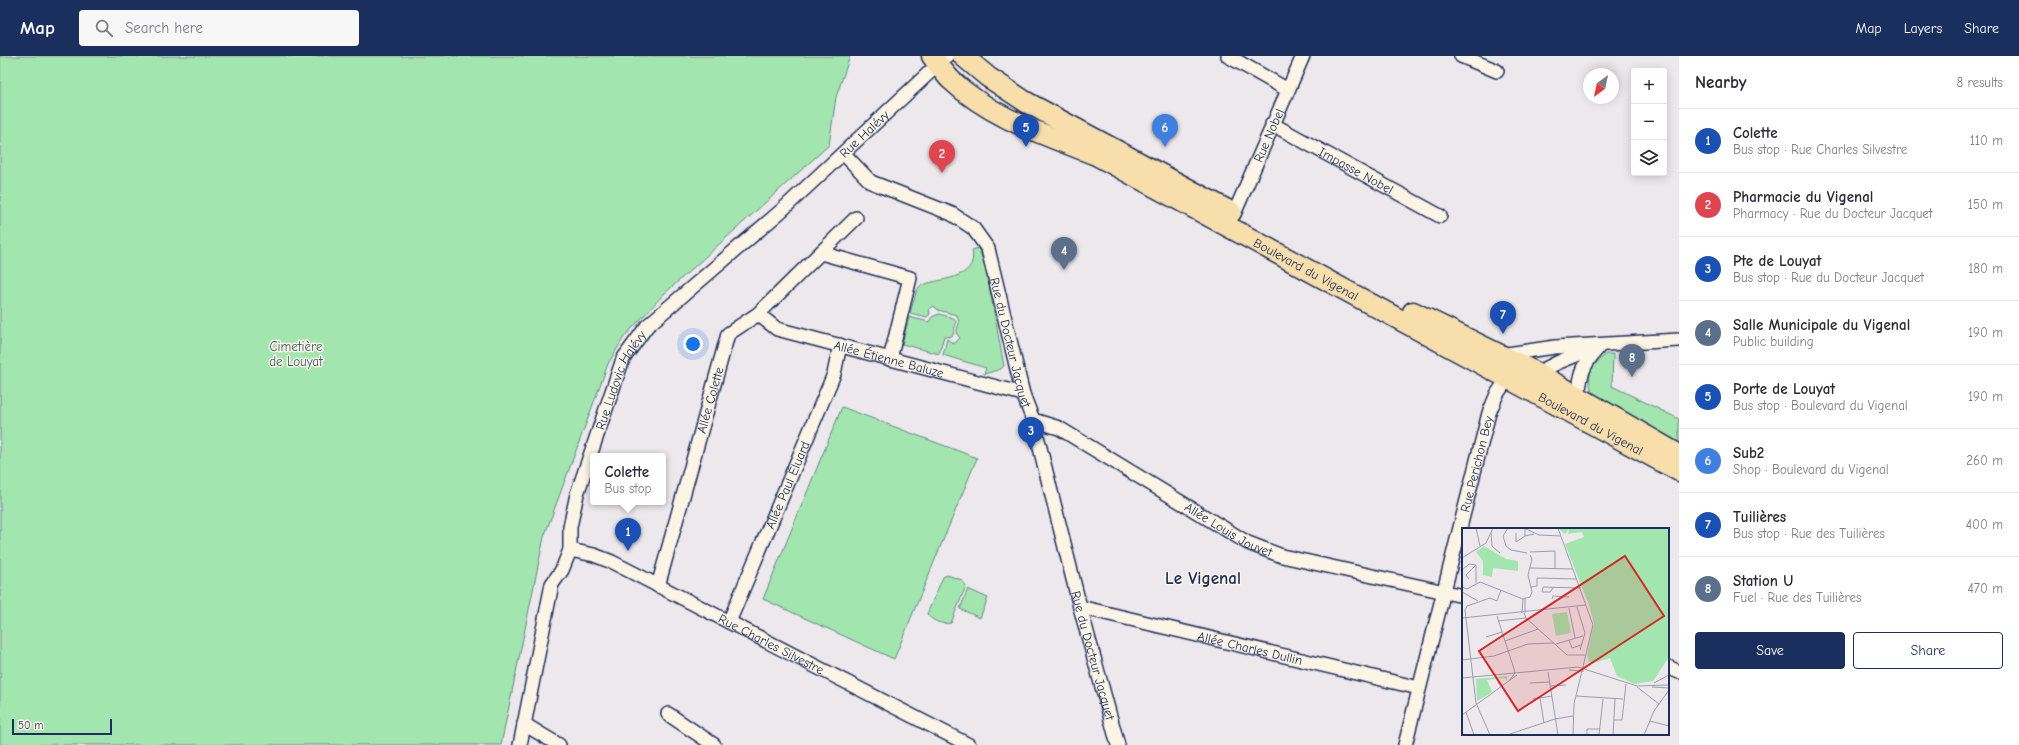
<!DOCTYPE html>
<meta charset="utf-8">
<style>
body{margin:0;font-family:"Comic Neue",sans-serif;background:#f7f7f7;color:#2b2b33}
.controls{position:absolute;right:12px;top:12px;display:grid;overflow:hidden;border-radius:4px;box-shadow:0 2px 10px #0003}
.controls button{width:36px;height:36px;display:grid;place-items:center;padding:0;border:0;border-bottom:1px solid #e1e1e2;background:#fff;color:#2b2b33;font:20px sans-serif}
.compass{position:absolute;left:1583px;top:12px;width:36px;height:36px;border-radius:50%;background:#fff;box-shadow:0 2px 10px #0003;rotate:213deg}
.scale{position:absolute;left:12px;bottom:10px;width:100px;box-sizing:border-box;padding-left:4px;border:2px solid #1b2f5e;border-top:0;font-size:11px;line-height:14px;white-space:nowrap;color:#1b2f5e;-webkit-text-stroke:3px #fcf5e5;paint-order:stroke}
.you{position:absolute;left:693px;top:288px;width:14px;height:14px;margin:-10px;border:3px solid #fff;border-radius:50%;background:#1a73e8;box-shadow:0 0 0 6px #1a73e833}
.badge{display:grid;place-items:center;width:26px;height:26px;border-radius:50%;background:#1b2f5e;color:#fff;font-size:13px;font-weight:700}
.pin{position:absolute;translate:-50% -33px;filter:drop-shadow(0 1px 2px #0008)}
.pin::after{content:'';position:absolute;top:21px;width:14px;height:12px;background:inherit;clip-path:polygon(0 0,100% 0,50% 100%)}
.popup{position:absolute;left:590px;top:397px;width:76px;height:52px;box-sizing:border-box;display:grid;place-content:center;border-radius:4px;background:#fff;filter:drop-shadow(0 1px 3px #0005);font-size:13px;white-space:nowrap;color:#7c7c81}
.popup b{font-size:15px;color:#2b2b33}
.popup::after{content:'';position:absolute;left:50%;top:100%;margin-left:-8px;border:8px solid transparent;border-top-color:#fff}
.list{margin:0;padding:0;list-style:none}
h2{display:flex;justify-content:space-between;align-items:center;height:52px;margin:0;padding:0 16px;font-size:17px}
h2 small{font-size:13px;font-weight:400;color:#7c7c81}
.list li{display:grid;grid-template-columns:26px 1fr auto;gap:12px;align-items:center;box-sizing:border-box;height:64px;padding:0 16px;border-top:1px solid #e1e1e2}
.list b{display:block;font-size:15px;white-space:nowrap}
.list p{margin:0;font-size:13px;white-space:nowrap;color:#7c7c81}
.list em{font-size:13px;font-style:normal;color:#7c7c81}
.actions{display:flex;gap:8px;padding:12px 16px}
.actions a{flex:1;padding:9px 0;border:1px solid #1b2f5e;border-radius:4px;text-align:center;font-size:14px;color:#1b2f5e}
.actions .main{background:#1b2f5e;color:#fff}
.icon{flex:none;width:22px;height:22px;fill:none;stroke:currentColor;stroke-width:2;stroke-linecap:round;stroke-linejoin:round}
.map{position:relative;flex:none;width:1679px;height:689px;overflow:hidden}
header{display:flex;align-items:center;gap:24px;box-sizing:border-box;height:56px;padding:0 20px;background:#1b2f5e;color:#fff}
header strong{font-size:19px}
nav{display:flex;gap:22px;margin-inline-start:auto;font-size:14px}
.search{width:280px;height:36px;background:#f7f7f7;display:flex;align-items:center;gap:10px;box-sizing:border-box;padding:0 14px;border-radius:4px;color:#7c7c81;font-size:15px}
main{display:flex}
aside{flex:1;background:#fff}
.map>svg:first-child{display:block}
</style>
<header>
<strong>Map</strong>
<div class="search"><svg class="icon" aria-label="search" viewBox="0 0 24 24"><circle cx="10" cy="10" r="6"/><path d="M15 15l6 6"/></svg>Search here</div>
<nav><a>Map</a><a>Layers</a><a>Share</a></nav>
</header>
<main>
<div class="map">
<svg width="1679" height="689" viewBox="0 0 1679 689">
<rect width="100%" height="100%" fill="#ede8ec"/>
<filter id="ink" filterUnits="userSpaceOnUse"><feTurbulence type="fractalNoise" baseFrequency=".025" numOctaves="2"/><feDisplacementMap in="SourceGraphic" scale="8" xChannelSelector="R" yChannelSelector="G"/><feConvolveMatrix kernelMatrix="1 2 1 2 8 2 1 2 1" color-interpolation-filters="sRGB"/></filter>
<g filter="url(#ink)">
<path fill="#a3e5ae" stroke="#5f8a86" d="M0,0H850L836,41L829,89L663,239L624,281L608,308L544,481L501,689H0Z
M978,192L985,208L1004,310L1001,313L984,318L986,312L943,299L947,283L954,288L960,282L956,277L959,267L957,259L938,254L934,250L929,253L930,258L927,261L910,257L917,234L920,230C936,222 979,225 972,194Z
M939,258L953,262L956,266L953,279L949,281L944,280L939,298L902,288L909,261L929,266L932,261Z
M1606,298H1613L1612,330L1679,363V388L1592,338C1587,316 1589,313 1606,298Z
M842,351L977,402L894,603L763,543Z
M947,519L962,524L966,530L951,567C942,569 932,565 927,558L943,521Z
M968,533L988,542L980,562L960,553Z"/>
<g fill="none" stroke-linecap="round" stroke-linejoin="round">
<g stroke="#1b2f5e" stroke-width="16">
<g id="street">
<path d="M1228,0L1288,34"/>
<path d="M1461,0L1497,15"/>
<path id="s1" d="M1272,68L1440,160"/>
<path id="s2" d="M844,98L871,126L952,158L973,172L988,193L1023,338L1033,364L1080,551L1118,689"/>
<path id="s3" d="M1234,158L1303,0"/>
<path d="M821,197L910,222L890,303"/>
<path id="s4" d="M758,258L777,273L1023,338"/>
<path d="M1500,299L1555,291L1679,284"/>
<path d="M1587,345L1579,336C1580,317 1585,306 1598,292"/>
<path id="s5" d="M1033,364L1059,372L1248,487L1282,500L1463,540"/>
<path id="s6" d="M570,494L594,499L612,506L969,689"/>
<path id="s7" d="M658,530L728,278L758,258L856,162"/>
<path id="s8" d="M1080,551L1419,632"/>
<path id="s9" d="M729,566L834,318L840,289"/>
<path d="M1668,611L1679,616"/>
<path d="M668,658L714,689"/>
<path d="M524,668L559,689"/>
<path id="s10" d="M520,689L552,528L562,514L570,494V471L577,438L623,303L647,270L781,155L947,0"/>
<path id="s11" d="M1405,689L1489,357L1497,338L1508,322L1537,317L1559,306L1601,289"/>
</g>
</g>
<g stroke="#1b2f5e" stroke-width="23">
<g id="primary">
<path id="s12" d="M932,0C938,8 944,17 951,24C991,62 1046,79 1096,99L1679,415"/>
<path d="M963,0L988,21L1026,46L1231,156"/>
<path d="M1413,256L1537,317L1679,399"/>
</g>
</g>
<use href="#street" stroke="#fcf5e5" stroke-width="13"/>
<use href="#primary" stroke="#f8deab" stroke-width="20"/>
</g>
</g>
<g text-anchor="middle" stroke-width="3" stroke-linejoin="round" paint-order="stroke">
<g font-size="13" fill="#1b2f5e" stroke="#fcf5e5">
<text dy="5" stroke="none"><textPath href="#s10" startOffset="733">Rue Halévy</textPath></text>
<text dy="5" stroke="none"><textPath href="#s3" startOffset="86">Rue Nobel</textPath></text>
<text dy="5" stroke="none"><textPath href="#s1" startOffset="96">Impasse Nobel</textPath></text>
<text dy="5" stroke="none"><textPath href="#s12" startOffset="434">Boulevard du Vigenal</textPath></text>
<text dy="5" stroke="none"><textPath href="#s2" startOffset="273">Rue du Docteur Jacquet</textPath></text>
<text dy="5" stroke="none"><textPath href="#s4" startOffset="140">Allée Étienne Baluze</textPath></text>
<text dy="5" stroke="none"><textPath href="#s10" startOffset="382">Rue Ludovic Halévy</textPath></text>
<text dy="5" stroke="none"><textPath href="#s7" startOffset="193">Allée Colette</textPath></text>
<text dy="5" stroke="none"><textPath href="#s12" startOffset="758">Boulevard du Vigenal</textPath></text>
<text dy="5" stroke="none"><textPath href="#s11" startOffset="290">Rue Perichon Bey</textPath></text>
<text dy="5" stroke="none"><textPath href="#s9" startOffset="149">Allée Paul Éluard</textPath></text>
<text dy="5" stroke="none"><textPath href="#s5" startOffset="225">Allée Louis Jouvet</textPath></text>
<text dy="5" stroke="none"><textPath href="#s6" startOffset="223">Rue Charles Silvestre</textPath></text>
<text dy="5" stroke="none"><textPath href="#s8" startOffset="175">Allée Charles Dullin</textPath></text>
<text dy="5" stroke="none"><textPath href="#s2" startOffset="597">Rue du Docteur Jacquet</textPath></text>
</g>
<g font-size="13" fill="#3d5c72" stroke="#fcf5e5">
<text x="296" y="295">Cimetière<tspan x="296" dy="15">de Louyat</tspan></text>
</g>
<g font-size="17" font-weight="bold" fill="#1b2f5e" stroke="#fcf5e5">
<text x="1203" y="528">Le Vigenal</text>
</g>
</g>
<g transform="translate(1462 472)">
<rect width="207" height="207" fill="#ede8ec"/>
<path d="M96,0H207V129L191,153L172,156L155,148L148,130L128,136L125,127L132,96L127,77L103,16L122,9L120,4L106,6L107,1L103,6ZM22,18L44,31L56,33V43L31,40L30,49L21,47V33L14,24ZM105,84L109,105L94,108L90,86ZM45,148V153L43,150L25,152L30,164L15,173L14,151Z" fill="#a3e5ae"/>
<path fill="none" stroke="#999eb3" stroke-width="1" d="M14,0L18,18M46,0L41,8L44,18L49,22L65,25M62,0L77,7L99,8M96,0L131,97L112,176L111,207M63,1V8L72,6M29,5L30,18L38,25M54,5V14L63,8M68,24L93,23V41M0,30L24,15L31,0M68,40L111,41M0,42L7,36L14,37V55M7,51L4,47L14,37M0,59L5,61L18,54L61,71M69,59L75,58V50L115,51M92,59L88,64H80L81,59L119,60M0,64L16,73M61,71L68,69L70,64L66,47L70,31L68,27M63,71V85M90,71L91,68L107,69M115,79L123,105L118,122M107,80L113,110M60,85L61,71M62,85L64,90L105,127H123M35,88L52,141L53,145L47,153M0,90L124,77M36,93L64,90M24,109L40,104M107,112L110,120L119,117M43,113L76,101M94,116L121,108M0,132L32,128L66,116L92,115M107,142L122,143M86,144L96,207M0,150L116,139L175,158L207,157M68,155L88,154M192,155L207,147M88,158L104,157M175,159L197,176M190,159L207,160M114,168L161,171M78,170L82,195M71,171L90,168M4,184L12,207M0,187L55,147M152,192H160L164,156M188,193L207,198M28,207L14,175L3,82L5,78L28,70L35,73L39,62M45,207L93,191L111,188M125,207V201H138M137,207L141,171M151,207L153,171M182,207L192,183L207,162"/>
<path fill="#d62828" fill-opacity="0.15" stroke="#d62828" stroke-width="2" d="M163,28L202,88L56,183L17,123Z"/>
<rect width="207" height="207" fill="none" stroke="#1b2f5e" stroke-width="2"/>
</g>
</svg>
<div class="controls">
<button>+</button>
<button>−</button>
<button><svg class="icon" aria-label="layers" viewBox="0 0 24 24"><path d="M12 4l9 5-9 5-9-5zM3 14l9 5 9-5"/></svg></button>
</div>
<svg class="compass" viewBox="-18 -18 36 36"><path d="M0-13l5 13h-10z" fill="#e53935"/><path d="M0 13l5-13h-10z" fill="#7c7c81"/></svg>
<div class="scale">50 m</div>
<div class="you"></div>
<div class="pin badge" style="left:628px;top:495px;background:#1a4fb4">1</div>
<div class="popup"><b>Colette</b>Bus stop</div>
<div class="pin badge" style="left:942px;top:117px;background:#e0444e">2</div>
<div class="pin badge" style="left:1031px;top:394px;background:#1a4fb4">3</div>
<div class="pin badge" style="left:1064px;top:214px;background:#5c6f8a">4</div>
<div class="pin badge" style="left:1026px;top:91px;background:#1a4fb4">5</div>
<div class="pin badge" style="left:1165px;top:91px;background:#3f7fe0">6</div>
<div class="pin badge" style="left:1503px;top:278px;background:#1a4fb4">7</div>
<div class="pin badge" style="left:1632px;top:321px;background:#5c6f8a">8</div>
</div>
<aside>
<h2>Nearby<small>8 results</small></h2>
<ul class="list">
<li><span class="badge" style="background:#1a4fb4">1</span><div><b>Colette</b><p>Bus stop · Rue Charles Silvestre</p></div><em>110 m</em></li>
<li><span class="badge" style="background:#e0444e">2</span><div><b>Pharmacie du Vigenal</b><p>Pharmacy · Rue du Docteur Jacquet</p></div><em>150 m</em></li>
<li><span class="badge" style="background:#1a4fb4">3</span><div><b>Pte de Louyat</b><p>Bus stop · Rue du Docteur Jacquet</p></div><em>180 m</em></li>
<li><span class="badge" style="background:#5c6f8a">4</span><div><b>Salle Municipale du Vigenal</b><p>Public building</p></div><em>190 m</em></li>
<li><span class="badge" style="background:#1a4fb4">5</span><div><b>Porte de Louyat</b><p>Bus stop · Boulevard du Vigenal</p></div><em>190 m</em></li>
<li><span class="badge" style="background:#3f7fe0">6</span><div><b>Sub2</b><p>Shop · Boulevard du Vigenal</p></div><em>260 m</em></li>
<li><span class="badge" style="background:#1a4fb4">7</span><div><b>Tuilières</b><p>Bus stop · Rue des Tuilières</p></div><em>400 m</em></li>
<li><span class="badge" style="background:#5c6f8a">8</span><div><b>Station U</b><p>Fuel · Rue des Tuilières</p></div><em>470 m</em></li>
</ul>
<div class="actions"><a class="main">Save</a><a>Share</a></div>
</aside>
</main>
